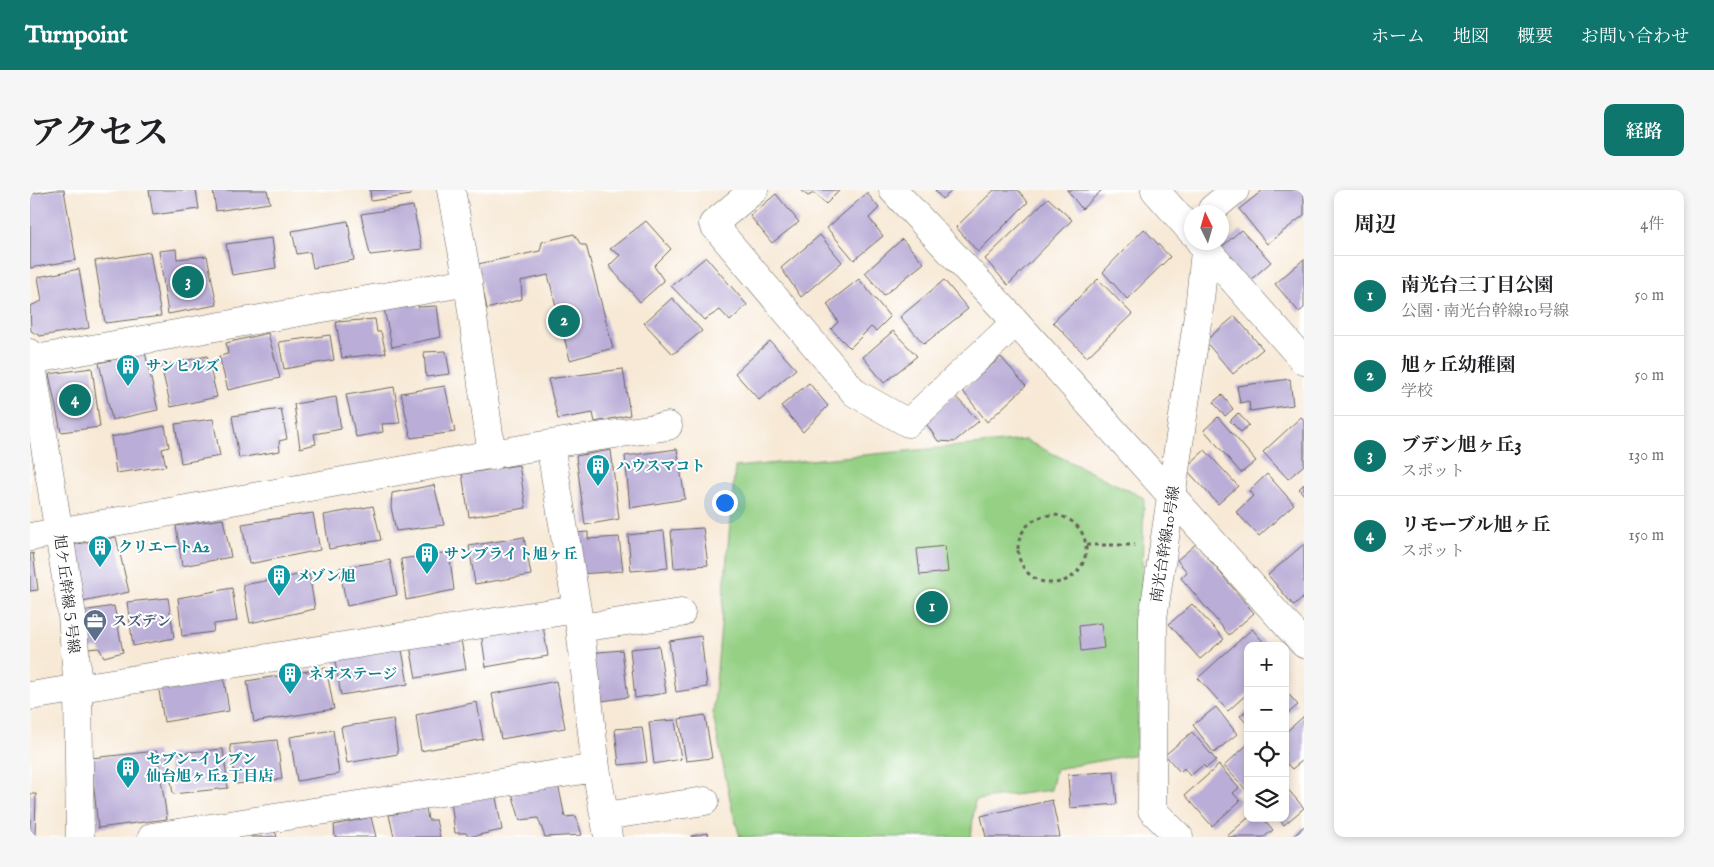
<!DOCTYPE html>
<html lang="ja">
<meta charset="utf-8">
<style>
body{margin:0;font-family:"IM FELL English","Noto Serif JP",serif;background:#f6f6f6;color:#202124}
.controls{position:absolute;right:15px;bottom:15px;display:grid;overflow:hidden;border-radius:10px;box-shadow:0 2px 8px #0003}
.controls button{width:45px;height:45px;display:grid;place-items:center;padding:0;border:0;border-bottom:1px solid #e0e0e0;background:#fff;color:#202124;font:25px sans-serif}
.compass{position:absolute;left:1154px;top:15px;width:45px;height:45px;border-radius:50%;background:#fff;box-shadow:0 2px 8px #0003;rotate:355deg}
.you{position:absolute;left:694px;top:312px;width:18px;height:18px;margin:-12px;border:4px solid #fff;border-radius:50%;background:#1a73e8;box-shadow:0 0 0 8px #1a73e833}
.badge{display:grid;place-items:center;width:32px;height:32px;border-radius:50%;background:#0f766e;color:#fff;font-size:16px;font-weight:700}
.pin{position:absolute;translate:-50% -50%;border:2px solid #fff;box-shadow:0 1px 5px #0006}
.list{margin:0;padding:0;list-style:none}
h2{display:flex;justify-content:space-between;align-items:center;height:65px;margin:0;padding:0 20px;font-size:21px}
h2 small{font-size:16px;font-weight:400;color:#757577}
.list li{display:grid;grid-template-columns:32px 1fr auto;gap:15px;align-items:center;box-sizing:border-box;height:80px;padding:0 20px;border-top:1px solid #e0e0e0}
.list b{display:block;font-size:19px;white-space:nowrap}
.list p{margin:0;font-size:16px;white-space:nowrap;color:#757577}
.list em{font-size:16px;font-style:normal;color:#757577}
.icon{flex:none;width:28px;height:28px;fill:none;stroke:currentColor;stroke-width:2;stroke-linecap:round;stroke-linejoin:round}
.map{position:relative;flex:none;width:1274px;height:647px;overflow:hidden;border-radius:10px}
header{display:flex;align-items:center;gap:30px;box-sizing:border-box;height:70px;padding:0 25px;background:#0f766e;color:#fff}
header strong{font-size:24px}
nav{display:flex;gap:28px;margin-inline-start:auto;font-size:18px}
.intro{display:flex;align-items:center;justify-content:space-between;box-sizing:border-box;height:120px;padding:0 30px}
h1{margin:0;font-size:35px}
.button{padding:12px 22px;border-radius:10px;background:#0f766e;color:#fff;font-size:18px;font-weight:700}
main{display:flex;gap:30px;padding:0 30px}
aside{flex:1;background:#fff;border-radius:10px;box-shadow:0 2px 8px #0003}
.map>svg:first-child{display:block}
</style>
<header>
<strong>Turnpoint</strong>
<nav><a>ホーム</a><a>地図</a><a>概要</a><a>お問い合わせ</a></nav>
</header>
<div class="intro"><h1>アクセス</h1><a class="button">経路</a></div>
<main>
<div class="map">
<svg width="1274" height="647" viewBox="0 0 1274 647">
<rect width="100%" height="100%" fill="#fff"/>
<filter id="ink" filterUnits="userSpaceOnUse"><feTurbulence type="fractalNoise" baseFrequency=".02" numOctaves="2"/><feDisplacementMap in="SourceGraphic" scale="10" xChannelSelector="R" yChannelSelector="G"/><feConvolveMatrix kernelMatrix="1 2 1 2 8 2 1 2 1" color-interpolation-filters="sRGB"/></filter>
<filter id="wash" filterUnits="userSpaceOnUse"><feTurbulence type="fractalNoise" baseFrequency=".0096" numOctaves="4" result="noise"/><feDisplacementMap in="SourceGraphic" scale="20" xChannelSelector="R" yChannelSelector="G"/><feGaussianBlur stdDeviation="1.12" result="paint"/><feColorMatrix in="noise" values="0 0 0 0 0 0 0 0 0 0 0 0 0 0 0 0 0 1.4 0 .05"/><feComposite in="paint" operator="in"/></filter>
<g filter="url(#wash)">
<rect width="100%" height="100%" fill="#f7e9d6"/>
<path fill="#95d085" stroke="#587650" d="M995,250L1114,308L1107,564L1026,579L1021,600L945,610L941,647H710L702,619L683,525L705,277Z"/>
<g id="blocks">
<path fill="#baadd7" d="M25,0H34L46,70L0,78V4Z
M119,0H166L169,19L123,25Z
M183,0H237L240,13L186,21Z
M340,0H380L381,5L341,11Z
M770,0H810L796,14L784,3L778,6Z
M905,0H923L912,9Z
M964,0H988L998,12L948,62L926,37Z
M1037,0H1072L1052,19Z
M1233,0H1274V25L1237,54L1209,19Z
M837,3L849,18L839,28L853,46L824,70L797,38Z
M746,4L769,32L742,53L720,26Z
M1018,8L1042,30L978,95L955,69Z
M383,16L392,59L340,65L331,24Z
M318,31L324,70L283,78L280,62L267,64L262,41Z
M616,31L641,59L624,76L634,91L610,112L579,76L590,65L580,59Z
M1114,39L1140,67L1097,109L1073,82Z
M1211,40L1241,72L1216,94L1186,62Z
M544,44L551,55H556L583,158L540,170L518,85L491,91L492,109L457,119L448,74L510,61L512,52Z
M790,45L812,72L771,107L751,78Z
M242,48L246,78L202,85L196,54Z
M872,49L894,73L854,105L835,83Z
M146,59L147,69L177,66L187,115L138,124L129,61Z
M120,62L131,126L75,133L65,71Z
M676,67L717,115L700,131L690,120L674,130L641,96Z
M1274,69V118L1269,122L1245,94Z
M49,79L59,138L10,146L1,141L0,116L12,111L8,87Z
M829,89L860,127L846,141L841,137L820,158L801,139L808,132L797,114Z
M1068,89L1102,124L1057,167L1023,132Z
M914,90L938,119L894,154L870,127Z
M642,108L672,141L643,164L614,133Z
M388,109V117L407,116L411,147L362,157L353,114Z
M1205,126L1233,159L1203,184L1175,151Z
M345,129L347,142H351L356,163L312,168L306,132Z
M863,141L887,166L854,193L833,167Z
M238,143L250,188L198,200L189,166L198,164L196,153Z
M300,145L304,170L254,179L249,152Z
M740,151L766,179L729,210L705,183Z
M416,161L420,184L396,187L394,162Z
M115,162L128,220L82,230L69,173Z
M177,166L187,207L141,217L131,176Z
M971,167L996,196L957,232L932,200Z
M62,178L70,237L31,242L19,184Z
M593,179L600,225L565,232L563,223L528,229L518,189Z
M1260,189L1263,215L1220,221L1219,211L1210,213L1207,196Z
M779,193L798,216L773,242L751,216Z
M415,196L425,242L381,248L371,203Z
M364,197L370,233L352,234L353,242L326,247L316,205Z
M924,205L949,231L924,252L908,251L895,232Z
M1192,205L1203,219L1195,226L1183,212Z
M306,207L311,239L284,244L286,254L270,258L264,214Z
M251,219L257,249L249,251L250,261L209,268L202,226Z
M1208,223L1219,235L1211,242L1200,231Z
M1188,227L1226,271L1211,283L1174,240Z
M1271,227L1274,230V275L1258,289L1233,262Z
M183,229L190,266L151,273L145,234Z
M135,236L139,257L132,259L136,276L86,283L81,247Z
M647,259L655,309L600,318L595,266Z
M581,260L589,329L555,335L546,266Z
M1175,260L1208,296L1188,314L1155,278Z
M489,275L496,318L439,327L432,284Z
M1237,284L1264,314L1229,346L1206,322L1223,306L1219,301Z
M1274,294V305L1269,299Z
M404,295L414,335L366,341L361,317L362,303Z
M343,316L351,350L299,359L294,325Z
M283,323L290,360L219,374L212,334Z
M193,329L201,367L152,376L146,336Z
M673,338L678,375L644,378L641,340Z
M634,341L638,378L601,381L598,345Z
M558,342V349L589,347L593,381L549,384L545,343Z
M86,347L99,402L53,412L42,355Z
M494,347L501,385L445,394L439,356Z
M1166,354L1224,423L1199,445L1151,388L1157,382L1147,370Z
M1274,354V407L1264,416L1238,385Z
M915,356L918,382L890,385L887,359Z
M419,362L424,400L376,410L371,369Z
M3,363L8,400L0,401V364Z
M360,370L367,405L317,416L309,378Z
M279,383L285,419L220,433L213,395Z
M202,398L207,431L184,434L183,442L152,446L148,408Z
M138,408L144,448L103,456L97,412Z
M1162,414L1194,449L1170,469L1139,434Z
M84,416L93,462L74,467L69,458L57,459L52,421Z
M512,430L518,466L456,477L451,442Z
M1071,433L1074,458L1051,461L1049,436Z
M1222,439L1237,456H1218V503L1198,521L1168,488Z
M430,444L436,479L386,488L379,451Z
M671,446L677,497L646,502L639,451Z
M371,454L378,494L311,505L304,466Z
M629,456L636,503L605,508L600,459Z
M592,460L598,507L566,512L558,463Z
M296,478L304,519L224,532L217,491Z
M193,483L199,521L134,532L128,494Z
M526,491L535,538L471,549L462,504Z
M1255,500L1268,515L1255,526Z
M447,512L453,549L391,561L386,525Z
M1186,517L1207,544L1184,563L1163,535Z
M1218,519V535L1210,526Z
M675,525L682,568L656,571L649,529Z
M1274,526V569L1262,579L1255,572V543Z
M363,529L368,564L317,573L311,537Z
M645,530L651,569L624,574L619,532Z
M612,537L617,572L589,575L585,539Z
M303,540L309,584L267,591L260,547Z
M1162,542L1186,570L1176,578L1173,575L1160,586L1154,578L1150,582L1135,565Z
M247,550L252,589L206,594L200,555Z
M1218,554V602L1194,576Z
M193,559L198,598L143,604L137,564Z
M127,561L137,629L68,638L61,568Z
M1189,575L1209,598L1203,603L1210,611L1182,636L1155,605Z
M1084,581L1087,614L1040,618L1038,585Z
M528,594L535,627L546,626L552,645L515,647L508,628L490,630L482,603Z
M1255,596L1274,618L1254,635L1248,628H1255Z
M0,604H6L5,647H0Z
M466,607L472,640L439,647L436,643H425L421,611Z
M1022,610L1030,647H956L951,626Z
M396,618L398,630H406L410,647H364L359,625Z
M341,627L346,647H305L304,635Z
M1218,628H1233L1243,640L1234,647H1196Z
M1274,636V647H1265L1264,646Z
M245,641L247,647H221V646Z
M678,643L679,647H661V646Z"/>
</g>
</g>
<g filter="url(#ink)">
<use href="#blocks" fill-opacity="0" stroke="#69645d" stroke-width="1"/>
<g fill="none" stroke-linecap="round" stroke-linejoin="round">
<g stroke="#69645d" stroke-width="29">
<path id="minor" d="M421,0L438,92L462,266
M724,0L683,34L825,203L878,233L986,132
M863,0L986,132L1274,454
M1125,0L1162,42
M1181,22L1182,19L1205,0
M1170,52L1274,171
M0,163L42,425L48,499L50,647
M0,170L438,92
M520,254L550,438L566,578L578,647
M0,347L520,254L638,236
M550,438L651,423
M0,506L546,419
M575,626L675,611
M122,647L566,578
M1149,647L1122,620L1123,428L1169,119L1176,52"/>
</g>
<path stroke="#69645d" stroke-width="3" stroke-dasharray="4 4" stroke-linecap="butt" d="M988 359a34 34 0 1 1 68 0a34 34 0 1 1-68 0Z
M1056,355H1105"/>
<use href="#minor" stroke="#fff" stroke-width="28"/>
</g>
</g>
<defs>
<g id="building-pin" transform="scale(1.25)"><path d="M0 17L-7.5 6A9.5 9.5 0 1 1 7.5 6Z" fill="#0f9aa8" stroke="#fff"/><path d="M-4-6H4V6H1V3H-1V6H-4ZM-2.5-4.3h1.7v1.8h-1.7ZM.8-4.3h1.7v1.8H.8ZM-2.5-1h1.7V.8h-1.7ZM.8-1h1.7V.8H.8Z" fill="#fff"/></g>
<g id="office-pin" transform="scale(1.25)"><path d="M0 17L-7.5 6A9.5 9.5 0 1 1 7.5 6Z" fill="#5c6f8a" stroke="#fff"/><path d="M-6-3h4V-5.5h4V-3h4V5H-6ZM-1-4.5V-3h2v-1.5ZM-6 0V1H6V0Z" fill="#fff"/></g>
</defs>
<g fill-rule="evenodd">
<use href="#building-pin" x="98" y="176"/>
<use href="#building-pin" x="568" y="276"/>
<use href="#building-pin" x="70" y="357"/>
<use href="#building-pin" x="397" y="364"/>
<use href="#building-pin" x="249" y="386"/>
<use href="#office-pin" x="65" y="431"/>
<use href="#building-pin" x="260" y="484"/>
<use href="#building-pin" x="98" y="578"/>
</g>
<g text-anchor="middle" stroke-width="4" stroke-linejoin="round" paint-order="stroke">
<g font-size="15" font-weight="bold" fill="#0d838f" stroke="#fff" text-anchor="start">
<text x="116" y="181">サンヒルズ</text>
<text x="586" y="281">ハウスマコト</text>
<text x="88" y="362">クリエートA2</text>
<text x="414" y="369">サンブライト旭ヶ丘</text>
<text x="266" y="391">メゾン旭</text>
<text x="278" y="489">ネオステージ</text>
<text x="116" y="574">セブン-イレブン<tspan x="116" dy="17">仙台旭ヶ丘2丁目店</tspan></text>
</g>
<g font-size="15" fill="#1c1c1c" stroke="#fff">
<text transform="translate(1135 354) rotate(-81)" y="5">南光台幹線10号線</text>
<text transform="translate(37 404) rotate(83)" y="5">旭ケ丘幹線５号線</text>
</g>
<g font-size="15" font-weight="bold" fill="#4e5e75" stroke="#fff" text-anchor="start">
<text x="82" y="436">スズデン</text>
</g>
</g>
</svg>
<div class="controls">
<button>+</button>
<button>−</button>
<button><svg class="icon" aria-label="locate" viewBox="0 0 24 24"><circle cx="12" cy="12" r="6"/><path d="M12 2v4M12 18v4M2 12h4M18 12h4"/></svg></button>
<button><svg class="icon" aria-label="layers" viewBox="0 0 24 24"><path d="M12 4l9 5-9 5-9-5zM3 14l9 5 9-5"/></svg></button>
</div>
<svg class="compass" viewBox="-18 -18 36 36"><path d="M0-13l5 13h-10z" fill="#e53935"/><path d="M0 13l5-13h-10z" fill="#757577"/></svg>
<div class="you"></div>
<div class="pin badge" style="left:902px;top:417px">1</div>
<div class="pin badge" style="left:534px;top:131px">2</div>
<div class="pin badge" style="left:158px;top:92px">3</div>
<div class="pin badge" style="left:45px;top:210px">4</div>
</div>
<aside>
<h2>周辺<small>4件</small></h2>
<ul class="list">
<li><span class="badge">1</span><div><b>南光台三丁目公園</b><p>公園 · 南光台幹線10号線</p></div><em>50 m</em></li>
<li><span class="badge">2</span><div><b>旭ヶ丘幼稚園</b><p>学校</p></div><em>50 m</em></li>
<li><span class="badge">3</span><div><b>ブデン旭ヶ丘3</b><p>スポット</p></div><em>130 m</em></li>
<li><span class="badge">4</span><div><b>リモーブル旭ヶ丘</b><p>スポット</p></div><em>150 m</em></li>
</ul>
</aside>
</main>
